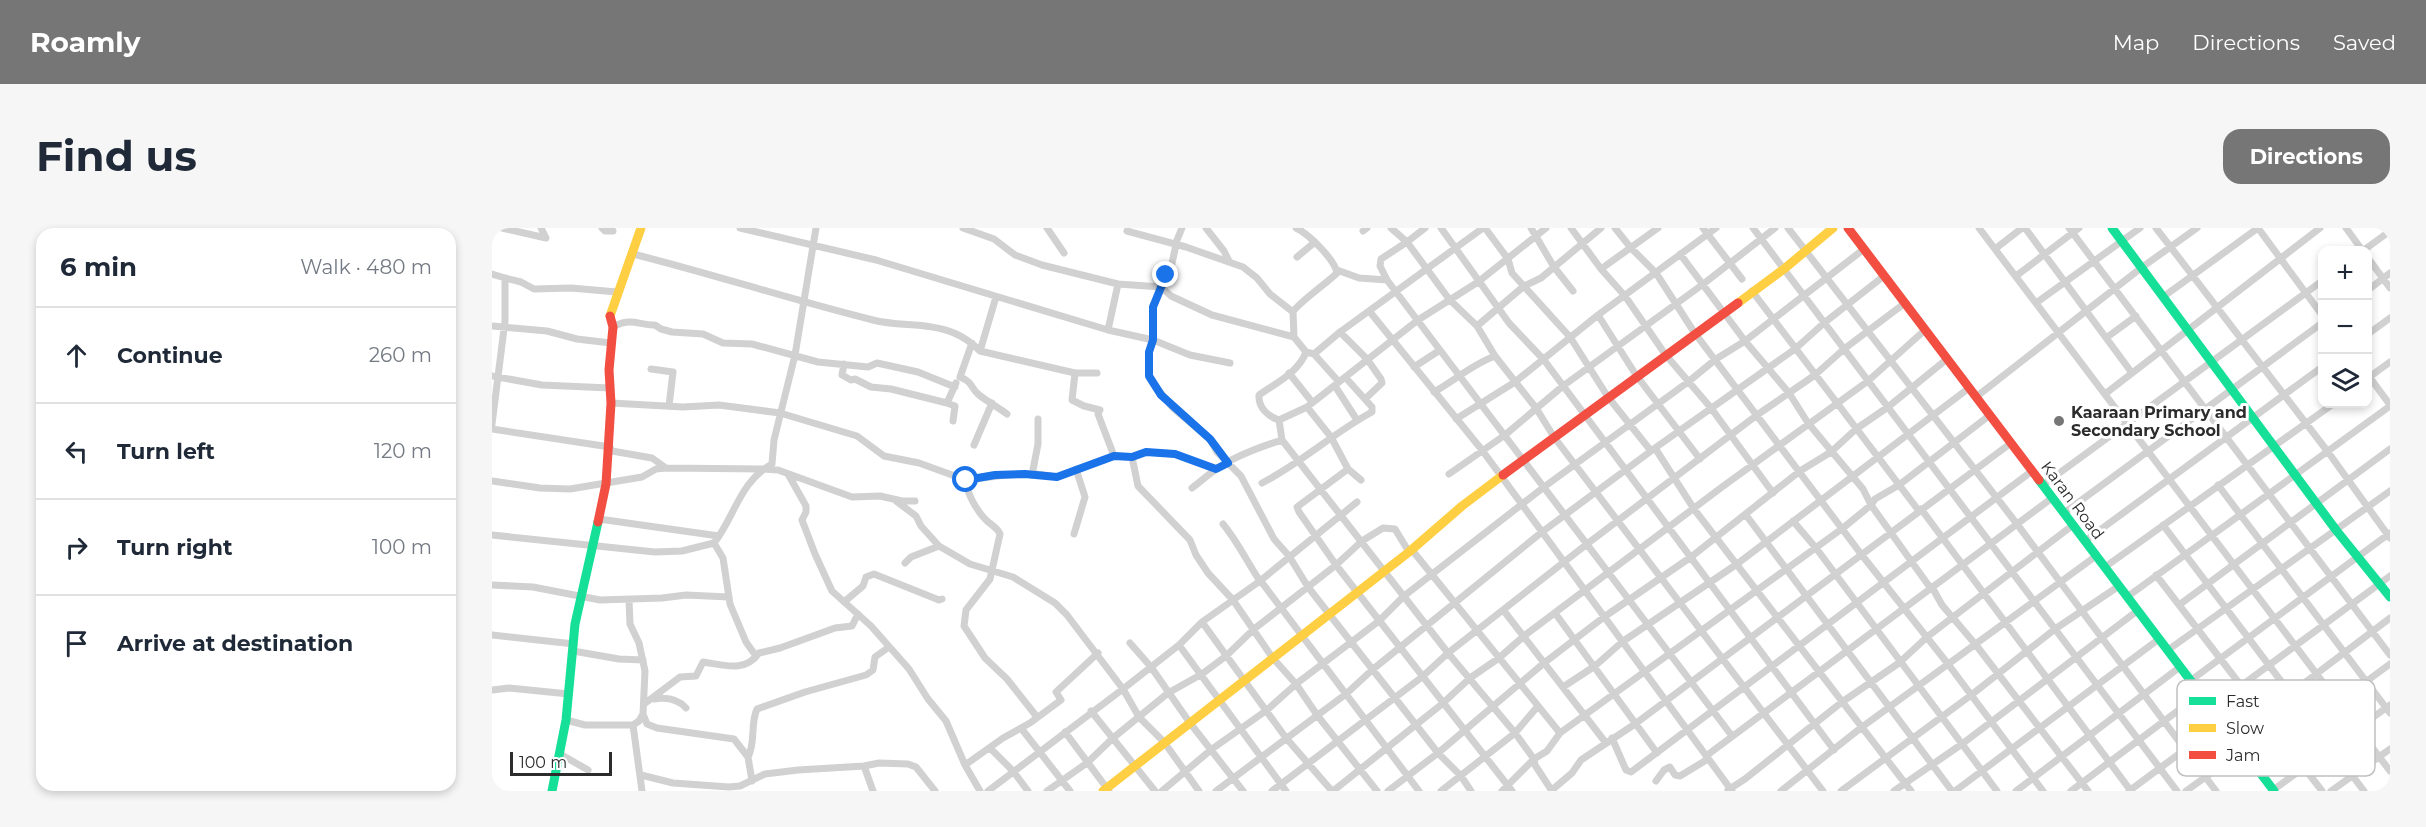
<!DOCTYPE html>
<meta charset="utf-8">
<style>
body{margin:0;font-family:Montserrat,sans-serif;background:#f6f6f7;color:#1f2937}
.controls{position:absolute;right:18px;top:18px;display:grid;overflow:hidden;border-radius:12px;box-shadow:0 3px 9px #0003}
.controls button{width:54px;height:54px;display:grid;place-items:center;padding:0;border:0;border-bottom:2px solid #e0e1e3;background:#fff;color:#1f2937;font:30px sans-serif}
.scale{position:absolute;left:18px;bottom:15px;width:102px;box-sizing:border-box;padding-left:6px;border:3px solid #2c2c2c;border-top:0;font-size:16px;line-height:21px;white-space:nowrap;color:#2c2c2c;-webkit-text-stroke:4px #fff;paint-order:stroke}
.stop{position:absolute;width:18px;height:18px;margin:-14px;border:4px solid #1a73e8;border-radius:50%;background:#fff}
.stop.end{background:#1a73e8;border-color:#fff;box-shadow:0 2px 6px #0008}
.list{margin:0;padding:0;list-style:none}
h2{display:flex;justify-content:space-between;align-items:center;height:78px;margin:0;padding:0 24px;font-size:26px}
h2 small{font-size:20px;font-weight:400;color:#747a83}
.list li{display:grid;grid-template-columns:39px 1fr auto;gap:18px;align-items:center;box-sizing:border-box;height:96px;padding:0 24px;border-top:2px solid #e0e1e3}
.list b{display:block;font-size:22px;white-space:nowrap}
.list em{font-size:20px;font-style:normal;color:#747a83}
.icon{flex:none;width:33px;height:33px;fill:none;stroke:currentColor;stroke-width:2;stroke-linecap:round;stroke-linejoin:round}
.map{position:relative;flex:none;width:1898px;height:563px;overflow:hidden;border-radius:18px}
header{display:flex;align-items:center;gap:36px;box-sizing:border-box;height:84px;padding:0 30px;background:#767676;color:#fff}
header strong{font-size:28px}
nav{display:flex;gap:33px;margin-inline-start:auto;font-size:21px}
.intro{display:flex;align-items:center;justify-content:space-between;box-sizing:border-box;height:144px;padding:0 36px}
h1{margin:0;font-size:42px}
.button{padding:15px 27px;border-radius:18px;background:#767676;color:#fff;font-size:21px;font-weight:700}
main{display:flex;gap:36px;padding:0 36px}
aside{flex:1;background:#fff;border-radius:18px;box-shadow:0 3px 9px #0003}
.map>svg:first-child{display:block}
</style>
<header>
<strong>Roamly</strong>
<nav><a>Map</a><a>Directions</a><a>Saved</a></nav>
</header>
<div class="intro"><h1>Find us</h1><a class="button">Directions</a></div>
<main>
<aside>
<h2>6 min<small>Walk · 480 m</small></h2>
<ul class="list">
<li><svg class="icon" aria-label="ahead" viewBox="0 0 24 24"><path d="M12 20V5M6 11l6-6 6 6"/></svg><div><b>Continue</b></div><em>260 m</em></li>
<li><svg class="icon" aria-label="left" viewBox="0 0 24 24"><path d="M17 20v-9H6M10 6l-5 5 5 5"/></svg><div><b>Turn left</b></div><em>120 m</em></li>
<li><svg class="icon" aria-label="right" viewBox="0 0 24 24"><path d="M7 20v-9h11M14 6l5 5-5 5"/></svg><div><b>Turn right</b></div><em>100 m</em></li>
<li><svg class="icon" aria-label="arrive" viewBox="0 0 24 24"><path d="M6 21V4h12l-3 4 3 4H6"/></svg><div><b>Arrive at destination</b></div></li>
</ul>
</aside>
<div class="map">
<svg width="1898" height="563" viewBox="0 0 1898 563">
<rect width="100%" height="100%" fill="#fff"/>
<g fill="none" stroke-linecap="round" stroke-linejoin="round">
<path stroke="#d1d1d1" stroke-width="7" d="M10,0L54,10L49,0
M110,0L113,3H121
M248,0L384,32L616,102L661,112L698,127L738,135
M471,0L502,11L523,27L550,37L626,56L669,59L679,68L720,87L802,109
M555,0L572,25
M690,0L685,12L679,40L661,79V112L657,124V148L661,155L681,180L718,211L725,224L749,248L782,311L797,328L816,359L859,414L946,525L969,548L979,563
M714,0L732,23L737,33
M899,0L915,14L889,31L888,38L895,52L1240,508
M933,0L915,14L957,71L985,98L1003,128L1044,180L1062,209L1331,563
M949,0L1017,95L1052,132L1342,522
M993,0L1016,31L1020,45L1078,109L1116,169L1159,223L1163,220L1202,281L1419,563
M1039,0L1062,39L1081,63
M1079,0L1109,41L1133,68L1173,126L1219,180L1281,265
M1123,0L1139,20L1164,45L1202,104L1369,326L1456,436L1551,563
M1211,0L1250,51
M1261,0L1685,563
M1296,0L1525,296L1724,563
M1487,0L1898,543
M1533,0L1640,145
M1577,0L1898,427
M1664,0L1836,224L1898,310
M1766,0L1830,87
M1854,0L1870,22
M635,3L694,19L751,39L765,50L778,66L801,84L802,109L814,124L822,126L847,154
M871,3L875,0
M1503,21L1530,0
M1872,22L1898,3
M141,26C221,46 300,72 381,92C407,99 436,94 462,105C472,109 481,116 488,123L583,145H605
M1188,26L1253,113L1297,165L1316,195L1371,261L1379,277L1437,358L1440,359L1450,377L1484,417L1596,563
M805,29L823,14
M1876,30L1898,60
M1109,41L1166,0
M845,42L867,50L895,52
M0,46L13,50
M1524,48L1587,0
M1876,62L1898,45
M1260,63L1427,283
M1671,69L1766,0
M1544,75L1648,0
M801,84C805,76 835,55 845,45C843,32 817,6 804,0
M878,84L990,222L1240,563
M1106,87L1144,147L1208,231
M0,98L55,103L85,111L119,115
M985,98L1032,58L1049,50L1109,0
M121,99C139,89 146,97 163,97L169,101L180,104L211,106L231,115L260,116L326,134L376,139L385,135L426,144L463,159
M616,102L626,56
M848,104L875,131L889,151L890,155L873,171
M1876,106L1898,90
M1614,110L1644,88
M480,115L468,149C481,154 478,159 486,166C494,173 506,179 515,186
M488,123L504,69
M814,124C807,144 784,155 767,167C766,180 777,189 787,192L815,179L926,92L986,54L1054,0
M822,126L848,104L991,0
M352,136L350,147L359,152L363,151L379,159L399,161L455,175
M922,139L948,122
M159,141L181,144L177,178
M583,145L580,172L592,178L608,182L606,186L622,228
M797,145L820,174
M1876,147L1898,177
M0,148L50,157L118,160
M1876,150L1898,134
M843,158L865,192
M942,164C963,152 981,136 1003,128
M1613,166L1828,0
M1484,169L1649,40L1705,0
M119,175L191,179L227,177L288,185L365,208L392,228L427,235L474,252L514,247L544,246L565,249L622,228L640,229L654,224L683,226L724,241
M815,179L839,209L856,241L869,252
M964,191L1023,154L1106,87L1224,0
M787,192L790,212L956,425L1023,505L1042,531L1043,537L1060,563
M461,193L463,178L455,175L464,155
M0,196L13,93V50L29,54L42,61L79,60L125,64
M0,201L118,219L120,223L160,230L174,240
M482,217L500,175
M1163,220L1303,121L1332,95L1392,48
M640,229L646,258L698,312L704,327L716,345L741,372L780,429L804,456L825,487L885,563
M856,241L805,279L807,284L844,337L1020,563
M296,246L314,278V284L310,292L323,326L340,363L379,398L417,441L436,471L454,493L473,537L488,563
M957,246L1013,207L1071,158L1210,57L1283,0
M540,247L546,216V191
M473,251C475,265 484,282 494,292C499,297 505,299 508,306L498,351L474,382L472,398L493,430L515,451L545,489
M0,253L48,260L78,261L150,249L164,241L174,240L271,241L286,242L360,269L388,268L410,273H423
M770,255C809,235 841,205 880,184V179L853,149
M1551,257L1830,53
M1726,257L1898,485
M700,260C708,254 718,245 726,240C745,227 768,219 790,212
M404,273L424,288L429,298L447,318
M1429,281L1639,563
M1572,285L1830,95
M1254,287L1460,563
M107,291L227,308
M1301,293L1324,320L1505,563
M731,296C746,314 755,334 768,353
M1671,297L1872,563
M582,306L593,269L584,241
M0,307L163,324L190,323L222,315
M1593,313L1830,139
M920,322L1068,505
M413,335L419,329L447,318L478,336L521,349L563,375L575,387L631,461L647,489L672,514L707,563
M1613,339L1841,176
M1664,347L1830,563
M768,352L927,563
M0,357L41,359L108,372L170,370L194,367L237,369
M1635,369L1898,178
M137,372L138,396L147,415L153,443L151,486L155,496L165,500L242,511L256,529L260,553
M352,374L371,358L374,349L382,346L447,372L450,371
M1687,377L1898,221
M1012,383L1114,515
M1063,385L1165,525
M710,394L794,510L840,563
M0,407L82,416
M638,415L659,439L698,495L751,563
M687,417L794,563
M1676,422L1898,263
M81,423L127,431L151,432
M264,428L254,414L238,376L231,330L222,315C242,290 248,253 280,236L282,212L303,127L324,0
M1698,453L1898,305
M1071,459L1103,438L1130,414L1245,336L1477,160
M0,462L17,460L77,466
M162,471C174,469 186,471 194,480
M152,476L188,449L204,448L211,434C232,437 253,445 267,425L288,420L343,400L360,398L366,386
M1719,480L1898,348
M599,483L663,563
M74,492L93,497H141L147,493L151,486
M141,497L150,563
M529,500L578,563
M573,504L617,563
M1741,509L1898,390
M1120,510L1134,542L1139,544L1540,243
M498,520L521,543L536,563
M68,526L96,542
M1214,528L1560,270
M256,529C264,514 258,496 265,481L313,464L374,447L381,442L383,429L397,419
M1762,536L1898,436
M473,537L511,510L538,495L569,472L564,464L606,425
M372,538L381,563
M149,547L181,555L237,559L248,558L273,546L306,542L372,538L387,535L416,536L424,539L443,563
M1164,553L1172,542L1178,539L1183,547L1188,548L1216,531
M1060,562L1080,545L1089,532L1143,496L1519,215
M1236,562L1253,551L1350,474L1407,435L1435,409L1581,297
M1781,562L1898,477
M496,563L631,461L687,417L710,394L768,353L865,274
M555,563L595,535L621,510L676,465L710,446L734,428L762,401L844,337L870,313L891,300L903,301L917,324
M670,563L720,521L775,482L804,456L887,393L912,368L1052,259L1196,154L1224,131L1253,113L1372,21
M724,563L854,466L880,442L1050,304L1159,223
M780,563L930,449L956,425L1095,316L1265,187L1323,147L1352,121L1413,75
M841,563L950,476L978,450L1007,430L1032,408L1230,259L1376,153L1433,102
M896,563L946,525L1052,435L1112,389L1199,329L1308,243L1339,224L1364,201L1396,179L1455,131
M949,563L1023,505L1046,478
M1010,563L1042,531L1055,523L1068,505L1351,300L1379,277L1383,271L1407,257L1498,187
M1289,563L1370,499L1604,328
M1349,563L1478,468L1563,401L1627,358
M1402,563L1470,516L1645,383
M1463,563L1667,411
M1524,563L1688,439
M1579,563L1708,466
M1637,563L1730,494
M1694,563L1751,522
M1839,563L1898,521"/>
<path stroke="#16e098" stroke-width="9" d="M1620,0L1844,302L1898,369
M1547,252L1782,563
M60,563L74,492L83,396L106,294"/>
<path stroke="#ffcf43" stroke-width="9" d="M1246,75L1292,41L1341,0
M118,88L149,0
M611,563L917,324L970,278L1011,247"/>
<path stroke="#f24e42" stroke-width="9" d="M1356,0L1547,252
M1011,247L1246,75
M106,294L114,256L119,175L117,142L121,99L118,88"/>
</g>
<g fill="none" stroke-linecap="round" stroke-linejoin="round">
<path stroke="#1a73e8" stroke-width="8" d="M474,252L503,247L533,246L565,249L622,228L640,229L654,224L683,226L724,241L736,235L718,211L669,167L657,148V124L661,112V79L674,47"/>
</g>
<circle fill="#767676" stroke="#fff" stroke-width="2" cx="1567" cy="193" r="6"/>
<g text-anchor="middle" stroke-width="6" stroke-linejoin="round" paint-order="stroke">
<g font-size="16" font-weight="bold" fill="#2c2c2c" stroke="#fff" text-anchor="start">
<text x="1579" y="190">Kaaraan Primary and<tspan x="1579" dy="18">Secondary School</tspan></text>
</g>
<g font-size="16" fill="#2c2c2c" stroke="#fff">
<text transform="translate(1581 272) rotate(53)" y="6">Karan Road</text>
</g>
</g>
<rect x="1685" y="452" width="198" height="96" rx="9" fill="#fff" stroke="#c0c0c0" stroke-width="1.5"/>
<rect x="1697" y="469" width="27" height="8" fill="#16e098"/>
<rect x="1697" y="496" width="27" height="8" fill="#ffcf43"/>
<rect x="1697" y="523" width="27" height="8" fill="#f24e42"/>
<g font-size="16" fill="#2c2c2c">
<text x="1734" y="479">Fast</text>
<text x="1734" y="506">Slow</text>
<text x="1734" y="533">Jam</text>
</g>
</svg>
<div class="controls">
<button>+</button>
<button>−</button>
<button><svg class="icon" aria-label="layers" viewBox="0 0 24 24"><path d="M12 4l9 5-9 5-9-5zM3 14l9 5 9-5"/></svg></button>
</div>
<div class="scale">100 m</div>
<div class="stop" style="left:474px;top:252px"></div>
<div class="stop end" style="left:674px;top:47px"></div>
</div>
</main>
